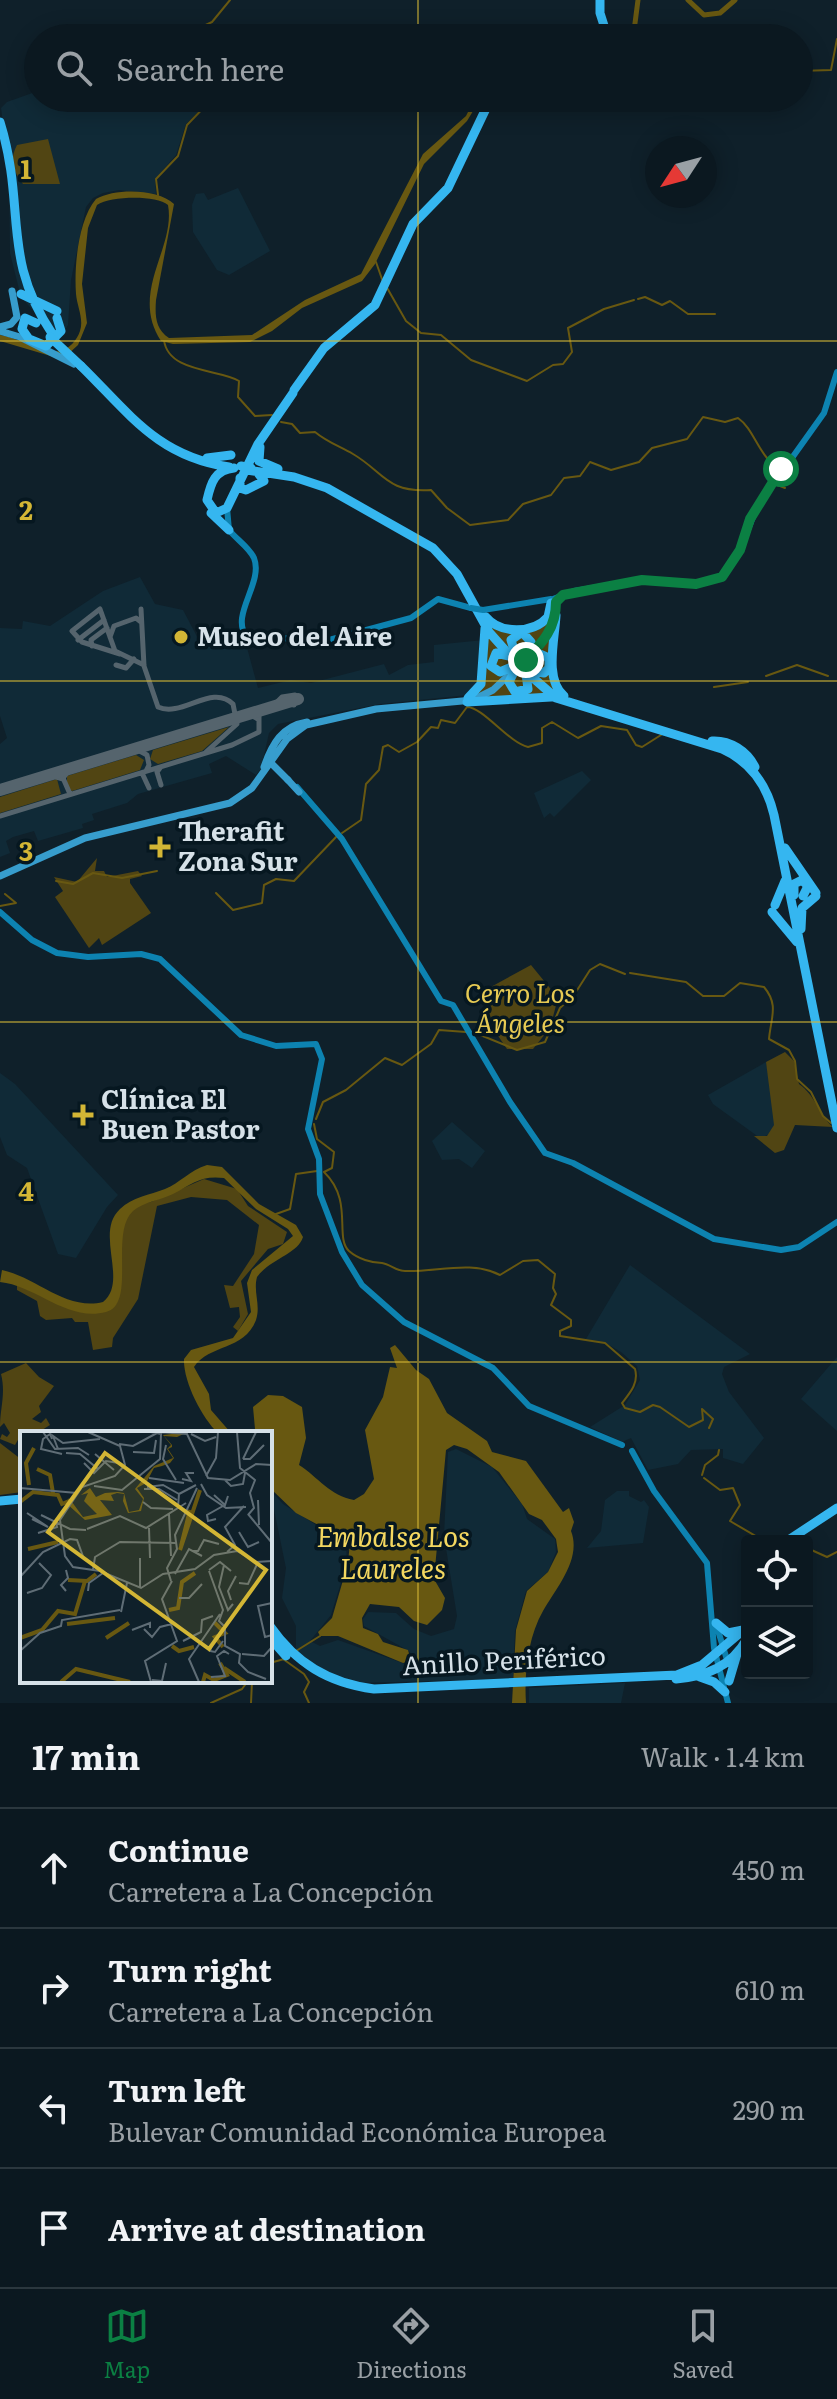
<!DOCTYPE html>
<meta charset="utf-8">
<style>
body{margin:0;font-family:Literata,serif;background:#142129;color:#f1f3f6}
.controls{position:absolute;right:24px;bottom:24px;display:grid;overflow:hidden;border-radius:8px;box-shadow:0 4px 20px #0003}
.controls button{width:72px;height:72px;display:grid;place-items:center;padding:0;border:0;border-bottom:2px solid #2b373e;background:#0b1820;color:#f1f3f6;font:40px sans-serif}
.compass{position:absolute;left:645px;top:136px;width:72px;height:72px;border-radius:50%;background:#0b1820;box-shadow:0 4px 20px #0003;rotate:234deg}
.stop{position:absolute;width:24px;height:24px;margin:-18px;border:6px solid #0b8043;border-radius:50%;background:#fff}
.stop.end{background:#0b8043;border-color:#fff;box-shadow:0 2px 8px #0008}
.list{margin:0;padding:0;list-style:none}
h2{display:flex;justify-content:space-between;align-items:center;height:104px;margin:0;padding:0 32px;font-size:34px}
h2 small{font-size:26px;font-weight:400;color:#9aa0a5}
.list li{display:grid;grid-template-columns:52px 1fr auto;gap:24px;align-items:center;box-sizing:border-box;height:120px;padding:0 32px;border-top:2px solid #2b373e}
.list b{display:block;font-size:30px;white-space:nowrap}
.list p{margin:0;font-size:26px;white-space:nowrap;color:#9aa0a5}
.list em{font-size:26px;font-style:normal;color:#9aa0a5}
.icon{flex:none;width:44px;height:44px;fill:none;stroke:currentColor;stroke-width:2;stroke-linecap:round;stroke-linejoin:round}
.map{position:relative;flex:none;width:837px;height:1703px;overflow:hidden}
.search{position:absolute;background:#0b1820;box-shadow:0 4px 20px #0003;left:24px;right:24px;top:24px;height:88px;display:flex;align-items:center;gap:20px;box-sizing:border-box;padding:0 28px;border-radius:44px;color:#9aa0a5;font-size:30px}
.sheet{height:584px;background:#0b1820}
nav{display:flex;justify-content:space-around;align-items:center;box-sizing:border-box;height:112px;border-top:2px solid #2b373e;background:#0b1820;font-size:22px;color:#9aa0a5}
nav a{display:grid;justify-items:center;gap:4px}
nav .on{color:#0b8043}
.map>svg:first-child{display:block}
</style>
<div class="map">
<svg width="837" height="1703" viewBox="0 0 837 1703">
<rect width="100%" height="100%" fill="#0f202a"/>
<path fill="#102a37" d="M38,91V98H212L186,124L176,155L155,179L156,194L119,190L103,193L93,198L86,207L71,280L68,325L59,340L21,297L10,253L9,169L1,108L7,102Z
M238,188L270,251L229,275L217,270L193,232L192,205L196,194L204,193L208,200Z
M140,577L155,604L183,610L203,648L220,645L224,636L246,644L258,688L291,680L311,683L384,664L389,675L408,665L434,662V645L484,640L481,680L468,695L380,704L278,724L269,733L261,769L256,775L226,756L209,764L212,773L138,794L127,803L92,814L94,820L82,824L83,828L38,841L34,831L13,837L6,841L10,853L0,857V744L7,738L0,716V628L22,629L23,621L50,626L103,591Z
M582,771L591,780L554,817L550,813L544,818L534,793Z
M766,1062L776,1121L770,1134L760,1138L713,1104L708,1095Z
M0,1073L15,1084L118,1195L107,1207L76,1258L58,1254L27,1168L7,1155L0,1137Z
M452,1122L485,1151L472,1168L459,1159L442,1160L432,1141Z
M630,1265L750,1354L724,1367L722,1374L729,1392L764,1438L743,1464L723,1458V1449L691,1450L678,1464L648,1470L631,1438L622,1442L590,1427L625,1405L640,1380L637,1366L621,1352L604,1342L586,1339Z
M837,1357V1431L801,1399Z
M456,1449L492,1467L522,1504L527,1519L555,1539L556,1552L548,1572L526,1591L515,1631L513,1679L358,1683L316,1667L296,1651V1626L282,1598L286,1568L270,1490L283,1504L346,1544L347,1563L331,1615L310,1641L320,1646L338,1640L411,1666L414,1658L409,1651L364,1626L363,1619L368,1612L396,1613L414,1629L431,1636L454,1629L457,1616L444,1536L448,1452Z
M617,1491H629V1496L641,1502L644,1500L649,1507L643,1543L587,1548L601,1531L605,1500Z
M625,1683L621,1703H529V1688Z"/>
<path fill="#514513" d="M48,139L60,184H23C13,171 9,160 17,145Z
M551,611L553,675L564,696L468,698L478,689L486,633L491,624L531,628Z
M229,727L202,751L158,764L150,759L153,750Z
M136,755L144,760L140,770L72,791L67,788V776Z
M57,779L61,794L0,813V797Z
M97,858L95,871H104L107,877L138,871L142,876L130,879V883L151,913L102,945L99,938L89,948L55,897L63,891L54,877L77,882Z
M531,965L558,998L550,1028L533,1049H507L484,1015L489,988Z
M785,1052L794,1061L799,1084C816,1096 819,1115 833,1127L795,1125L784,1150L775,1153L754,1136H767L774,1125L766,1062Z
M204,1179L237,1189L248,1206L287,1232L283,1244L268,1249L241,1281L248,1314L238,1331L233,1327L240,1317L239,1307L230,1308L224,1285L233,1286L254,1254L259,1225L227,1200L191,1197L157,1206L138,1299L113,1338L112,1347L93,1350L88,1322H75L72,1318L46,1320L40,1316L37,1301L17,1290V1281L84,1313L117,1303L115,1234L136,1204L151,1202Z
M26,1363L39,1377L54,1386L39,1406L41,1412L32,1419L41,1423L46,1418L50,1425L42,1430L45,1433H22L15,1445L0,1439L2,1434L7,1437L10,1433L4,1423L0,1427C0,1408 6,1394 1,1374Z
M0,1443L22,1460V1492L0,1495Z"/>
<path fill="#685811" d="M475,98H481L467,121L424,164L375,264L362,281L302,308L272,331L250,342L173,344L161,341C129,292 176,248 168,205C156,195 111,196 97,205L88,228L82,284L87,323L78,345L66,356L54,357L0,341V335C20,338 39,353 59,351C69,350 77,340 80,331C84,319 77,306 76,294C74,267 78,220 96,199C116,188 158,189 174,204L156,300C155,315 155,329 169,338L252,335L305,300L361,274L423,154L466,116Z
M207,1165L222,1167L259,1204L296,1225L303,1237C298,1254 270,1259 257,1277C253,1292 261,1305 256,1320C244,1351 209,1344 194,1367L209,1394L211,1410L231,1433H218C202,1418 183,1381 184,1359L191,1350L233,1338L251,1312L247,1283L252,1270L293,1236L288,1229L256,1209L224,1178C201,1175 192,1184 173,1194C161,1200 143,1202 133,1211C109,1233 137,1304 106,1312C67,1322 37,1286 0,1282L2,1270C36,1277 66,1311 103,1302C129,1281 94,1233 120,1209C132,1197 150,1195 165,1189C180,1183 190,1170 207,1165Z
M395,1345L416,1370L429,1379L447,1413L487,1441L492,1452L526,1461L563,1512L569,1508L574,1522L571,1531C582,1559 556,1588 543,1611C528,1637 524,1674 526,1703H512L516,1630L527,1591L548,1572L558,1552L556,1539L542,1520L529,1514L499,1472L467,1449L454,1445L446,1450L434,1579L445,1598L442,1610L427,1625L414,1621L399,1607L370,1604L362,1618L363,1628L378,1634L383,1642L408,1650L411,1661L403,1663L338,1636H320L318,1632L332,1618L348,1563L350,1542L296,1513L270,1488V1433L255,1429L253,1407L268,1395L283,1396L302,1407L306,1438L299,1465C318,1477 330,1496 354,1500L364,1494L374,1479L365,1430L383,1397L390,1367L397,1368L390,1348Z"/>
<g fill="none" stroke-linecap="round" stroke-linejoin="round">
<path stroke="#685811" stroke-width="2" d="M193,38L195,30L212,22L230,0
M799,71L831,70L837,39
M158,195L156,179L178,156L187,125L213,98
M376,262L383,282
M386,286L406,321L421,333L441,335L471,360L527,381L553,365L563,364L572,352L568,328L604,309L634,300
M638,299L645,297L662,305L670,301L688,314H715
M164,340C168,373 220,369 239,381L238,397L255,416L272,415
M281,422L292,424L300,433L315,432C327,442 339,446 353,454C384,472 386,493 431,490L447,508L470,525L508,520L523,504L551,495L564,478L580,476L590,462L611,470L639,462L652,448L687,439L703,417L725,422L738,418C751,427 756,445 767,458V475L772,480
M775,484L785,488
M766,676L797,665L828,676
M714,687L748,682
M342,833L361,820L366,784L379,770L383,747L388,745L399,752L417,742L431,727L438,728L441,720L455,723L467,707C483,707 508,742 528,747L542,743V728L552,722L578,738L601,726L627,730L636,745L642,747L661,735
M56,881L73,884L93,873L122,878L157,871
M216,893L233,910L262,903L264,885L276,879L294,881L337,836
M0,906L16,903L5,894
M630,973L686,982L703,996H724L740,983L764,987C779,1005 771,1017 769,1039L789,1050L795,1061L797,1079L811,1092L823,1116L831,1123
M473,1032L517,1050L545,1042L560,1008L574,995L590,970L600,964L625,974
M316,1119L323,1102L346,1090L385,1058L402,1065L431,1044L439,1030L466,1032
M314,1124L317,1139L334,1152L332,1168L324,1172
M324,1172C354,1201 334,1237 349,1251C358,1259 372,1263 382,1263C390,1264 396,1271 405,1271C438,1272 471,1260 500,1275L523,1261L538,1260L555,1274L553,1288L556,1294L551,1305L571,1320V1326L560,1331V1336L605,1343L635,1369C639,1383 630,1393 622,1403L625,1408L640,1412L653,1405L660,1407L689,1427L703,1420L702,1409L713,1419L709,1428
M276,1214L290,1209L296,1174L317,1171
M702,1475L705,1465L718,1455L719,1450
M704,1478L720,1490L733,1488L740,1505L730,1521L764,1541
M807,1548L827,1557L837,1552
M296,1651L320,1636
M283,1659L304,1674L309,1682L304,1692L309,1703
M270,1663L284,1659
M203,1681H209
M211,1703L242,1689L248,1681
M251,1703L252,1681"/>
<path stroke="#685811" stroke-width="5" d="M688,0L704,15L720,13L735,0
M637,38L634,31L638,0"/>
<path stroke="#55646d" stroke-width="5" d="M141,609L144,666L158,707C182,718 212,683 233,704L237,724L206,752
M110,637L114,626L136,618L141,622
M78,640L104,620
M92,646L91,640L107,628
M120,654L82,642L72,631L100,609L115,651L144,665
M116,665L126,668L134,659
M272,707L282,697L295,695L294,705L284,703
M249,714L258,719
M136,749L147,755L149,765L146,771
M160,768L157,772L161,785
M70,769L63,778L70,794
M142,773L149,788
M50,775L63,779
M0,816L232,745L259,732V715L264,710"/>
<path stroke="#55646d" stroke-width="12" d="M0,790L298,699"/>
<path stroke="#0d83b1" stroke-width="6" d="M227,508L229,530C236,539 249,547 254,558C264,583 229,616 247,637L329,640L411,618L438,599L471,608
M553,599V604L556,602L553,599L574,591L642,580L696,584L723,576L740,550L757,507L824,413L837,372
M483,610L551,599
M297,787L342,839L441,1001L453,1005L510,1102L545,1153L573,1163L714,1239L781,1250L799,1247L837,1222
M0,912L32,940L57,953L88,957L141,954L160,959L241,1035L276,1046L316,1044L322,1059L308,1129L319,1159L320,1194L342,1252L362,1285L404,1322L493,1368L529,1406L622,1445
M632,1451L654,1491L707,1563L714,1648L728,1703
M716,1624L728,1663"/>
<path stroke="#379dcd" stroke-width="7" d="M0,327L11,324L17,317L12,291
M0,331L20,337L74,364
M532,654L551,630L555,603
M264,767C272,744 282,726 307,722
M288,780L299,792
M0,876L85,838L230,803L252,788L287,739L306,725L376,709L473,700L493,690L511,673"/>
<path stroke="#35b6f0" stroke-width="9" d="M600,0V13L608,38
M0,122C27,210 0,256 53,335
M21,294L57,311
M36,323L25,318L22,329L29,339L46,346L61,331L57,318
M81,366C130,414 157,456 229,467
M294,390L324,348L375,305L413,224L448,188L491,98
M260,447L259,461L278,469
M207,458L231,455
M234,468C215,470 211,482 207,500L216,513L227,508L258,444L293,393
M247,470L294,477L327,488L433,548L457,574L489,632L515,661
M240,478V488L246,490L264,481L258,473
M211,513L229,530
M556,615C555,639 544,679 564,696
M486,617C500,634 533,634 548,617L551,603
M509,656L496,653L491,666L500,672L514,666
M516,656L511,640L522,632L531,642L523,657
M526,660L538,653L549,658V668L544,673L529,670
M516,668L509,682L515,692L528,689L526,674
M523,669L556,698L722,749C751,762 767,785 774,815L837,1128
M468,698L481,684L485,628
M467,702L551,697
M712,741C730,740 747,751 755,767
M785,848L816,893
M794,895V884L802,880L808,886L803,896
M775,905L785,881
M772,912L797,942
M801,929L802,908L816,896
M0,1501L22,1499
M787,1541L837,1508
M716,1623L728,1633L743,1630
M270,1626C296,1663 328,1683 374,1689L677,1675L702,1665L747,1627
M270,1638L286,1656
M700,1677L714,1682L725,1692
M676,1679C706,1676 731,1667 747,1639
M729,1681L737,1654"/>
<path stroke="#0d83b1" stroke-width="6" d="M471,608L483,610"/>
<path stroke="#379dcd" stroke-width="7" d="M272,752L271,763L288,780"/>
<path stroke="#35b6f0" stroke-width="9" d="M50,337L81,366
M241,466L251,468
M515,661L523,669"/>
</g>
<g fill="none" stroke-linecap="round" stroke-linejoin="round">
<path stroke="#0b8043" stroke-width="10" d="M526,660C543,642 556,628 556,602L563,595L642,580L696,584L722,577L740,550L750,519L781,469"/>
</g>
<path fill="none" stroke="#d3b635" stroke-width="2" stroke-opacity="0.55" d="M418,0V38M418,98V1703M0,341H837M0,681H837M0,1022H837M0,1362H837"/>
<g fill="#d3b635" stroke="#061720" stroke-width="3">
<circle cx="181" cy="637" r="8"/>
<path d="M156 835h8v8h8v8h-8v8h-8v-8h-8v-8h8z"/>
<path d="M79 1103h8v8h8v8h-8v8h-8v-8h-8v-8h8z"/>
</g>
<g text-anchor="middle" stroke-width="7" stroke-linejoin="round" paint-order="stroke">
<g font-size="26" font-weight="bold" fill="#d6e1e8" stroke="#061720" text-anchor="start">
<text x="197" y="646">Museo del Aire</text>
<text x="178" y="841">Therafit<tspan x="178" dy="30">Zona Sur</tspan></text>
<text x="101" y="1109">Clínica El<tspan x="101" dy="30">Buen Pastor</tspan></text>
</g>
<g font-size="26" font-style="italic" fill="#e6ca53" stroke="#061720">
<text x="520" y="1003">Cerro Los<tspan x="520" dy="30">Ángeles</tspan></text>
</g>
<g font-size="26" fill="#d6e1e8" stroke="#061720">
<text transform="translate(504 1661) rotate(-3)" y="9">Anillo Periférico</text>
</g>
<g font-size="28" font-style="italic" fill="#f3d760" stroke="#061720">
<text x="393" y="1547">Embalse Los<tspan x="393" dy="32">Laureles</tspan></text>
</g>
</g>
<g transform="translate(20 1431)">
<rect width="252" height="252" fill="#0f202a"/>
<path d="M168,1L157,6L144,5L152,14V16L148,18L154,27L150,32L142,35L134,37L126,52L117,57L124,67L121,80L108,82L103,70L104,63L97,62L91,64L94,70L80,69L92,84L65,89L46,72L49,67L63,86L77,83L64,70L68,62L61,64L70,57L76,66L85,62L98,61L104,62L109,81L119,79L123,68L115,58L134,35L153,27L147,18L151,14L143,4Z" fill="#685811"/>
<path fill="none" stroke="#685811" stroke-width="4" d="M17,38L30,44L33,62M9,54L6,32L14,17M0,71L13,61L38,64L42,73L49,70M161,115L170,79M8,118L38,111M160,119L180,59M48,149L67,150L76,143M149,179L158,177L162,151L175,142M194,191L205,202L195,206L203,216M47,193L95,187M0,207L22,199L38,180L55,183L65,150M86,207L109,192M152,215L159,220L174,216M204,237L225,251M41,251L56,238L110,251M183,251L185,244L194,249L207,244L200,232"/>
<path fill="none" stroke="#5f6d76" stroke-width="2" d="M23,1L35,18L58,17L69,24M68,1L100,15L105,34L95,45L62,56L40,89L45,125L53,136L80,140L121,157L143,143L175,138L194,124L217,120L236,131L252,130M138,1L167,3L188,47L210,49L236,33L252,34M217,1L220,37L235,49L230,62L234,77L228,84M171,3L185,10L196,6M32,8L30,3L23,8L21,18L42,23M99,13L113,15L137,2M146,14L143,28L156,49M38,18L33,5L43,12L80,8M113,21L134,22L136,9M46,22L60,23L78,38M75,23L94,39M223,28L236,1M223,28H230L244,14M64,32L74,42L86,30L99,32M186,45L196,27L198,1M129,47L164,52M162,48L171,50L166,42H174M205,49L211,55L223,53L225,42M181,53L187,64L206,77L226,76M74,55L102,59L140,28L141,3L131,1M127,56L143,54L159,63M0,57L57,62M124,58H139L157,69M194,64L205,74L208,65M238,69L239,94M123,71L131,77L153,78M158,76L159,63L176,54M7,82L28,96L12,88M149,83L151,125M228,83L252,112M21,84L50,98L66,99M196,88L188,90L187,84L203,75M129,97L130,127M67,98L100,85L126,97L166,72M219,101L228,116L239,111M18,102L37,96L36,91M172,120H178L184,109L199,113M207,121L215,114L205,96L224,75M204,134L199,156L208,179L213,173M46,139L48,147L41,154L46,160M73,139L75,126L100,111L156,112M189,139L200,131L211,140M189,140L203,179L199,190L205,196V215L220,223L219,232L228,241L246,248M155,143L169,118L182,125M0,146L23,121L50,108L57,109L64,128M151,150L147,137L157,118L155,104L177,57M219,152L228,153L238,131M120,156V127M68,160L69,152L83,142M7,162L22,157L31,144L19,132M159,167H169L182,153M211,169L208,160L216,145M252,172L238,175L245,206L252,204M101,181L107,152M124,198L132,206L140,196L152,193M112,199L130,192V197M163,210L181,201L182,189L193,185M192,214L190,220L195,221L203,210M0,220L20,202L41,195L42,189L100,179M222,223L244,225L252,216M191,246L205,245L197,225L204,220L209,223M132,249L142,250L146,232M131,251L125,230L157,210L142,168L152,150M179,251L169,228L200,183"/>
<path fill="#d3b635" fill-opacity="0.15" stroke="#d3b635" stroke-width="4" d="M85,22L246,139L189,218L28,101Z"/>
<rect width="252" height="252" fill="none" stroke="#d6e1e8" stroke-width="4"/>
</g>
<g font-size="26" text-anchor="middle" font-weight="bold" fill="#d3b635" stroke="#061720" stroke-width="7" stroke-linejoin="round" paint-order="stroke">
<text x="26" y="179">1</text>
<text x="26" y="520">2</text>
<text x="26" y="861">3</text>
<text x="26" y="1201">4</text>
</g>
</svg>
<div class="controls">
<button><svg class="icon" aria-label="locate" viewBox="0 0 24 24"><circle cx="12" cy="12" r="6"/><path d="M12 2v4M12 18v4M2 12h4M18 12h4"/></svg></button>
<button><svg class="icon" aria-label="layers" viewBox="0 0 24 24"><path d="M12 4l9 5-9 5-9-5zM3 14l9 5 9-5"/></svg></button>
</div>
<svg class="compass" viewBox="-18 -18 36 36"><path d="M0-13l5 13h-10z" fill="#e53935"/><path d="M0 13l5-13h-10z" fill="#9aa0a5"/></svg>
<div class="stop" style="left:781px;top:469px"></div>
<div class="stop end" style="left:526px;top:660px"></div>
<div class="search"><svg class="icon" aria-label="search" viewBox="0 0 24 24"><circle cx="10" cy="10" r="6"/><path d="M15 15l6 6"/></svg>Search here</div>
</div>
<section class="sheet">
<h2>17 min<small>Walk · 1.4 km</small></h2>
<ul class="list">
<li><svg class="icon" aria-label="ahead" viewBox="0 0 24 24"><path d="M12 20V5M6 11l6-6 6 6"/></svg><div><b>Continue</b><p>Carretera a La Concepción</p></div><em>450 m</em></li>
<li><svg class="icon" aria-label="right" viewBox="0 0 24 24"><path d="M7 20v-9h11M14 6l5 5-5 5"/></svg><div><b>Turn right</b><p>Carretera a La Concepción</p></div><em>610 m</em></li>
<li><svg class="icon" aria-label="left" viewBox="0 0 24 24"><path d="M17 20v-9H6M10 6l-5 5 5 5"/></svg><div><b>Turn left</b><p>Bulevar Comunidad Económica Europea</p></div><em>290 m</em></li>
<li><svg class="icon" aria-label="arrive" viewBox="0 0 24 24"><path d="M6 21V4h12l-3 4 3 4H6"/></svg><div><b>Arrive at destination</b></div></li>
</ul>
</section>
<nav>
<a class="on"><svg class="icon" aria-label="map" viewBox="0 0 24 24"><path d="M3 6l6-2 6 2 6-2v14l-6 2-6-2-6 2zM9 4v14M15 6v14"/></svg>Map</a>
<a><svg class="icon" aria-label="directions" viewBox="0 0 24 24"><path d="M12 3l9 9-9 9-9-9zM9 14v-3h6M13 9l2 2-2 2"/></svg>Directions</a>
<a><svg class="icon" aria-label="saved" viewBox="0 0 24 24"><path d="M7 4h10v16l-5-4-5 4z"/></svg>Saved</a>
</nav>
